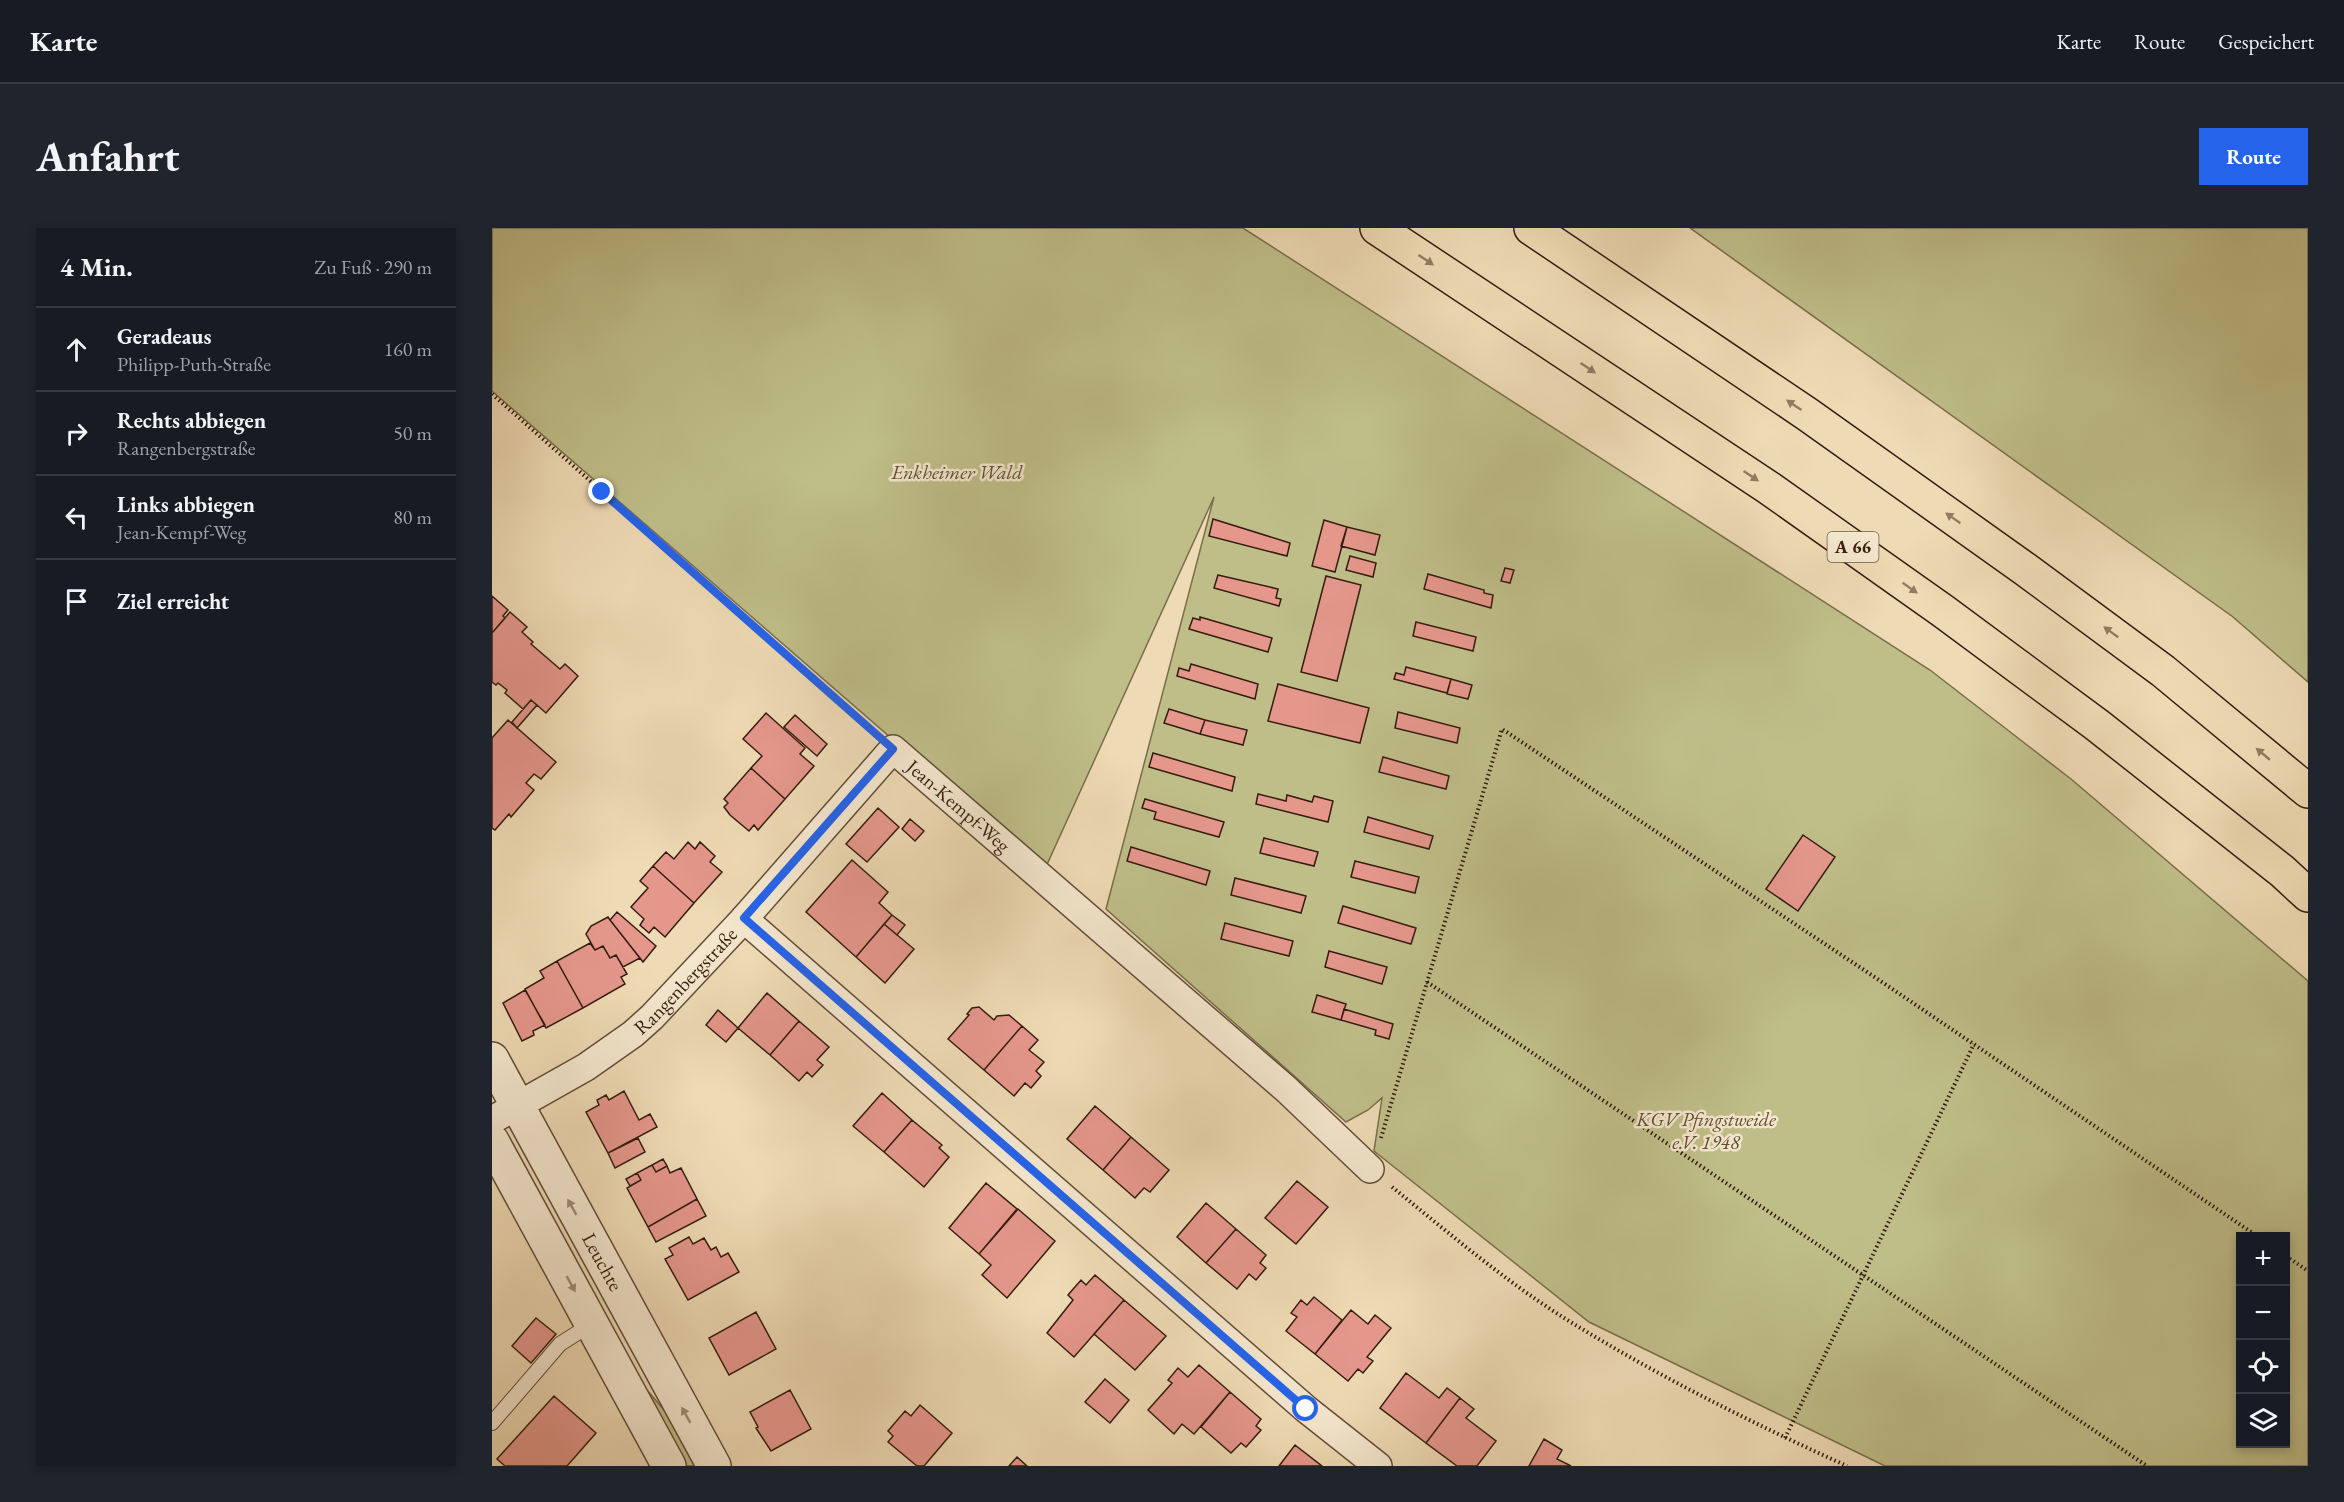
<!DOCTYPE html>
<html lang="de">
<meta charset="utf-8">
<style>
body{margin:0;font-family:"EB Garamond",serif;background:#20242c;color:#f1f3f6}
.controls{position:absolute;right:18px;bottom:18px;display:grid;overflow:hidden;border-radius:0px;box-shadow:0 3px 9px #0003}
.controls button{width:54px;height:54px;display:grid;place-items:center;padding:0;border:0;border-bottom:2px solid #363941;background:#171b24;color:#f1f3f6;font:30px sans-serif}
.stop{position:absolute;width:18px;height:18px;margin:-14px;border:4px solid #2563eb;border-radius:50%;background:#fff}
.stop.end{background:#2563eb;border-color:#fff;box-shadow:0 2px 6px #0008}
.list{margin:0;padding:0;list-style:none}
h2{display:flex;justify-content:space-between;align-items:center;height:78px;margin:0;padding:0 24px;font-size:26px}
h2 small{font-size:20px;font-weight:400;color:#9ea1a6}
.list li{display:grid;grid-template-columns:39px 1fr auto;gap:18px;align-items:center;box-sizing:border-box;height:84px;padding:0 24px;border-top:2px solid #363941}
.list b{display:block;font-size:22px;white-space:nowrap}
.list p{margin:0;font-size:20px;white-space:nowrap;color:#9ea1a6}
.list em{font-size:20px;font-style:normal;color:#9ea1a6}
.icon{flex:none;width:33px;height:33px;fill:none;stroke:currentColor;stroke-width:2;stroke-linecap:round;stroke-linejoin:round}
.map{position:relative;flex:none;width:1816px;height:1238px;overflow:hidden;border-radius:0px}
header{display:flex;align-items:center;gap:36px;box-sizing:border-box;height:84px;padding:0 30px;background:#171b24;border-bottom:2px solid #363941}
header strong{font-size:28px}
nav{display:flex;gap:33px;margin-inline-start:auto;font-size:21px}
.intro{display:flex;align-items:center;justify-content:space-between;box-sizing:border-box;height:144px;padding:0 36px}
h1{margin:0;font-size:42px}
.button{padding:15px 27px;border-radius:0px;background:#2563eb;color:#fff;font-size:21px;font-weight:700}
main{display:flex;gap:36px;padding:0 36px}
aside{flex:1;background:#171b24;border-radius:0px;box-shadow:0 3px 9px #0003}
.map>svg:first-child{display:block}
</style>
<header>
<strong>Karte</strong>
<nav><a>Karte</a><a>Route</a><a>Gespeichert</a></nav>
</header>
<div class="intro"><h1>Anfahrt</h1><a class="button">Route</a></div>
<main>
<aside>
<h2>4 Min.<small>Zu Fuß · 290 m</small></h2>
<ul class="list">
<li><svg class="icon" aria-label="ahead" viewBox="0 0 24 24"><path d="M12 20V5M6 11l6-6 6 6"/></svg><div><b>Geradeaus</b><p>Philipp-Puth-Straße</p></div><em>160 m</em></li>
<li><svg class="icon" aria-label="right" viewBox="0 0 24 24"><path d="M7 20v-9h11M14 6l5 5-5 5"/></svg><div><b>Rechts abbiegen</b><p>Rangenbergstraße</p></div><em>50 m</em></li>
<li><svg class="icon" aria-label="left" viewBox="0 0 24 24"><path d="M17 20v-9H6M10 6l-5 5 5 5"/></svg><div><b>Links abbiegen</b><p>Jean-Kempf-Weg</p></div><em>80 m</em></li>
<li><svg class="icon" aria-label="arrive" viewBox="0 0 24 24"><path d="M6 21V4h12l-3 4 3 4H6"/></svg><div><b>Ziel erreicht</b></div></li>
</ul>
</aside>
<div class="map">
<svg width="1816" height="1238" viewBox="0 0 1816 1238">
<rect width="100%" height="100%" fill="#eedab4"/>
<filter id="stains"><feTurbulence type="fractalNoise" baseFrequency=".00333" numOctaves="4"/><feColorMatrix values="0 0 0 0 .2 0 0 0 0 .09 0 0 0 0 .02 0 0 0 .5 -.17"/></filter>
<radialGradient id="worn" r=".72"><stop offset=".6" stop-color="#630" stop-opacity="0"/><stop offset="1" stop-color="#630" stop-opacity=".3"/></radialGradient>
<path fill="#bfbe89" stroke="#7a6d4c" stroke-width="1.5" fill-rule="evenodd" d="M0,0H751L1438,442L1579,551L1816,753V1238H1393L1097,1094L882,923L890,870L876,882L854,894L614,681L722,269L552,643L0,163ZM1748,1008H1794V1216H1748Z
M1198,0H1816V454L1741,389Z
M35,950H39L154,1161L186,1198L212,1238H187Z"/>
<path fill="#e5978c" stroke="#361c10" stroke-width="1.5" d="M721,291L798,315L795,328L717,308Z
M832,292L855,299L843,344L820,338Z
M855,299L888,307L883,327L849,318Z
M858,328L884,335L881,349L854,342Z
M1013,340L1022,342L1018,355L1009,353Z
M936,346L992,362V365L1001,367L999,380L932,361Z
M726,347L786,361L784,370L789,371L787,378L722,360Z
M834,348L869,357L845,453L809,444Z
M0,368L16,382L11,388L13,390L0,405Z
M18,384L35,399L30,404L41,414L39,416L68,441L73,436L86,448L54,485L39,472L31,481L13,465L15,462L6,455L4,457L0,454V405Z
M708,389L780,410L776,424L697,401L701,390L708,392Z
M924,394L984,409L981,423L921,408Z
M699,436L766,456L763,471L685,448L687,440L697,443Z
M914,439L959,451L955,465L902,451L904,445L912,447Z
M959,451L980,457L976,471L955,466Z
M786,456L877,480L868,515L776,493Z
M39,472L45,477L25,500L20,494Z
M677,481L713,492L708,506L672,495Z
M906,484L968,500L965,515L903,500Z
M274,485L313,520L308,526L322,538L293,571L259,540L270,528L251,511Z
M303,487L335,516L325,528L292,499Z
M16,492L64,534L49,551L42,546L34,555L42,562L19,589L17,586L3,602L0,600V510Z
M713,492L755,502L751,517L708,506Z
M661,525L743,549L740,563L657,539Z
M891,529L957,548L954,561L887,544Z
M259,540L293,571L266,602L262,597L257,603L238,587L232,579L236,575L232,571Z
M766,566L794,573L795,567L820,574L822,568L841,573L836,594L764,576Z
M653,571L732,594L727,609L662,591L664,584L650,580Z
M386,580L407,599L375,634L354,616Z
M876,589L941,608L937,621L872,604Z
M418,591L432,603L423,613L410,601Z
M1311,607L1343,629L1306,683L1274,661Z
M772,610L826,624L822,638L768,625Z
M196,614L203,621L208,614L223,628L218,634L230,644L202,675L161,638L174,624L182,631Z
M639,619L718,643L714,657L635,633Z
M360,632L396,664L387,675L400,687L364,729L314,684Z
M863,633L927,649L923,665L859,649Z
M161,638L202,675L173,709L162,699L157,705L148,697L152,691L139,679L156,660L148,653Z
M743,650L814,668L809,685L739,667Z
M851,678L924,700L919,716L846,695Z
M125,684L164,718L151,734L118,692Z
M400,687L413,697L405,707L392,696Z
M116,689L118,692L148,730L131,739L124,727L118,730L111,718L103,722L94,706L99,698Z
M733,695L801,713L797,728L729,711Z
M392,696L422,721L393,755L364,729Z
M98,715L103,722L111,718L118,730L124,727L135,746L129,749L133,756L91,780L65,733Z
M837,723L895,739L890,756L833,739Z
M65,733L91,780L54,800L33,761L52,750L48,743Z
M33,762L53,797L41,803L42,807L30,813L11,775Z
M275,765L307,793L278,827L246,800Z
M825,767L854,776L849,792L820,784Z
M487,779L502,792L505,788L517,787L530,798L492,842L456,811L477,787L475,786L480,780Z
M852,781L901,796L897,811L883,807L884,802L849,792Z
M226,782L246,800L234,814L214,797Z
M307,793L337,819L325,832L331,837L320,849L315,844L307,853L278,827Z
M530,798L546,812L537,822L552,834L544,843L549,848L539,860L533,855L522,868L492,842Z
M132,863L147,892L158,886L165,899L116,925L94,884L107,877L105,872L114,867L117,872Z
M390,865L420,892L392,924L361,898Z
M603,878L639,909L611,942L575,911Z
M420,892L450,917L447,920L457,929L432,959L392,924Z
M639,909L677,942L658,964L652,960L643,970L611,942Z
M146,910L153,924L123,940L116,925Z
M171,931L175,938L164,944L160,937Z
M160,937L164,944L175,938L178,945L189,940L205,971L156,999L135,960L149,952L145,945Z
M145,945L149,952L138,958L134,951Z
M805,953L836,979L804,1016L773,990Z
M494,955L525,981L487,1026L457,1000Z
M205,971L214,988L164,1014L156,999Z
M714,975L744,1001L714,1035L685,1009Z
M526,981L563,1013L515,1070L490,1047L499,1037L487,1026Z
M744,1001L774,1027L768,1035L774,1040L764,1052L757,1046L745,1061L714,1035Z
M197,1009L201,1016L212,1010L219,1022L224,1019L229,1029L236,1025L247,1044L196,1072L173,1031L181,1027L177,1020Z
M603,1047L632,1072L582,1129L555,1105L581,1072L576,1067L589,1052L594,1057Z
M822,1069L850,1092L823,1126L794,1103L805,1089L799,1085L809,1072L815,1077Z
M632,1072L674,1108L643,1142L602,1106Z
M859,1082L876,1096L883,1087L899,1100L875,1129L881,1133L871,1145L866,1141L856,1153L823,1126Z
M264,1084L284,1121L237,1147L217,1110Z
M44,1090L64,1106L39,1135L20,1118Z
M707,1137L738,1164L702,1206L690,1196L682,1206L656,1182L680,1155L676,1152L686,1140L696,1149Z
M914,1145L947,1170L955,1160L968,1170L934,1215L888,1180Z
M613,1151L637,1172L618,1195L593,1174Z
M298,1162L319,1201L279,1223L264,1200L266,1199L258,1184Z
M738,1164L769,1191L764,1198L769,1202L754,1219L749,1215L739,1225L709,1199Z
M62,1168L104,1205L75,1238H13L5,1231Z
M968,1170L982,1181L974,1190L1004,1213L985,1238H965L934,1215Z
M428,1177L460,1205L432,1238H425L396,1214L401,1208L396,1203L413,1183L419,1188Z
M1052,1211L1070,1222L1065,1231L1079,1238H1037Z
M803,1217L830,1238H787Z
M525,1229L535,1238H517Z"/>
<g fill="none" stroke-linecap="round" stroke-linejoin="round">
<g stroke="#644c39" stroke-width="16">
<path id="service" d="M0,1195L68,1116L101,1095"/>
</g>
<g stroke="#644c39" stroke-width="30">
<g id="minor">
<path d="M252,691L814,1181L886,1238"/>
<path id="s1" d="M0,892L94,839L141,806L160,789L252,691L401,521L794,861L878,941"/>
</g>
</g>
<g stroke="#644c39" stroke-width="36">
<g id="tertiary">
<path id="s2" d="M0,831L222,1238"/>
<path d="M0,913L177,1238"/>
</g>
</g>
<g stroke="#361c10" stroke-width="36">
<path id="motorway" d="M885,0L1277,260L1451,383L1605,497L1790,643L1816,667
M1039,0L1315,186L1533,341L1671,443L1816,563"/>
</g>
<path stroke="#361c10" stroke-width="4" stroke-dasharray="1.5 3" stroke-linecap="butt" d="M0,166L379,501
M935,754L1655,1238
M889,910L1010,501L1387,752L1765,1008
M900,959C957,1005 1014,1054 1077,1093C1166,1148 1260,1195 1355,1238
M1794,1028L1816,1043
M1293,1210L1482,816"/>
<use href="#service" stroke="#f4e7ce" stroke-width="14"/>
<use href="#minor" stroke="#f4e7ce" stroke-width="27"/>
<use href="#tertiary" stroke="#f4e7ce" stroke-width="33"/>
<use href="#motorway" stroke="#eedab4" stroke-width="33"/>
</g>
<defs><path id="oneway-solid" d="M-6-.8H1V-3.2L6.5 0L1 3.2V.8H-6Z" transform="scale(1.5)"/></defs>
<g fill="#927b62">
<use href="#oneway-solid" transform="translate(934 32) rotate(34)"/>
<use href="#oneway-solid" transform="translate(1096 140) rotate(34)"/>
<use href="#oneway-solid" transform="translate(1302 177) rotate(-146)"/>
<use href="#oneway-solid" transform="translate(1259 248) rotate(34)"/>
<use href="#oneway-solid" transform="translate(1461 290) rotate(-145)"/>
<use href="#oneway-solid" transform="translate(1418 360) rotate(35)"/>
<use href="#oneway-solid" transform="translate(1619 404) rotate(-144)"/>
<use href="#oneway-solid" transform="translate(1771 526) rotate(-140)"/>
</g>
<g fill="#9e8c78">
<use href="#oneway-solid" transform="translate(80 979) rotate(-119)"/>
<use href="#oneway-solid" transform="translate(79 1056) rotate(61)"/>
<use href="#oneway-solid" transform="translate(194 1187) rotate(-119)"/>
</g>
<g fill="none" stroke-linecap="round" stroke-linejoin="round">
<path stroke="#2563eb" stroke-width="8" d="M110,264L401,521L252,690L814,1181"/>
</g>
<g text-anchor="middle" stroke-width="5" stroke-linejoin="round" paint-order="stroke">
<rect fill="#f4e7ce" stroke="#6f5949" stroke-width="1.5" x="1335.5" y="304" width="51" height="30" rx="4.5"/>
<g font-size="18" font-weight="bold" fill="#361c10">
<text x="1361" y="325">A 66</text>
</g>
<g font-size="20" font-style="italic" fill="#5f4d34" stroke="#f4e7ce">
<text x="465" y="251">Enkheimer Wald</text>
<text x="1214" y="898">KGV Pfingstweide<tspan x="1214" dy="23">e.V. 1948</tspan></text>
</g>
<g font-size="20" fill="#361c10" stroke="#f4e7ce">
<text dy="7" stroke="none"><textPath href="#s1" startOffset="638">Jean-Kempf-Weg</textPath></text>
<text dy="7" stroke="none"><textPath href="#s1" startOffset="240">Rangenbergstraße</textPath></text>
<text dy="7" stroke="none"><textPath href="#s2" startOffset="231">Leuchte</textPath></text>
</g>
</g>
<rect width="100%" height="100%" filter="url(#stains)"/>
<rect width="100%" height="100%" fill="url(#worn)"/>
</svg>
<div class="controls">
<button>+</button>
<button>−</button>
<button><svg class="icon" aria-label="locate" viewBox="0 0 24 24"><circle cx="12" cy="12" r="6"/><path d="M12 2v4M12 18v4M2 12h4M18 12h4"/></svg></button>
<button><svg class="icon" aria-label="layers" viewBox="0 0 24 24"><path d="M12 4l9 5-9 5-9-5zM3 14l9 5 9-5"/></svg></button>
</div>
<div class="stop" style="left:814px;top:1181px"></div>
<div class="stop end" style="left:110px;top:264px"></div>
</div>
</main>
